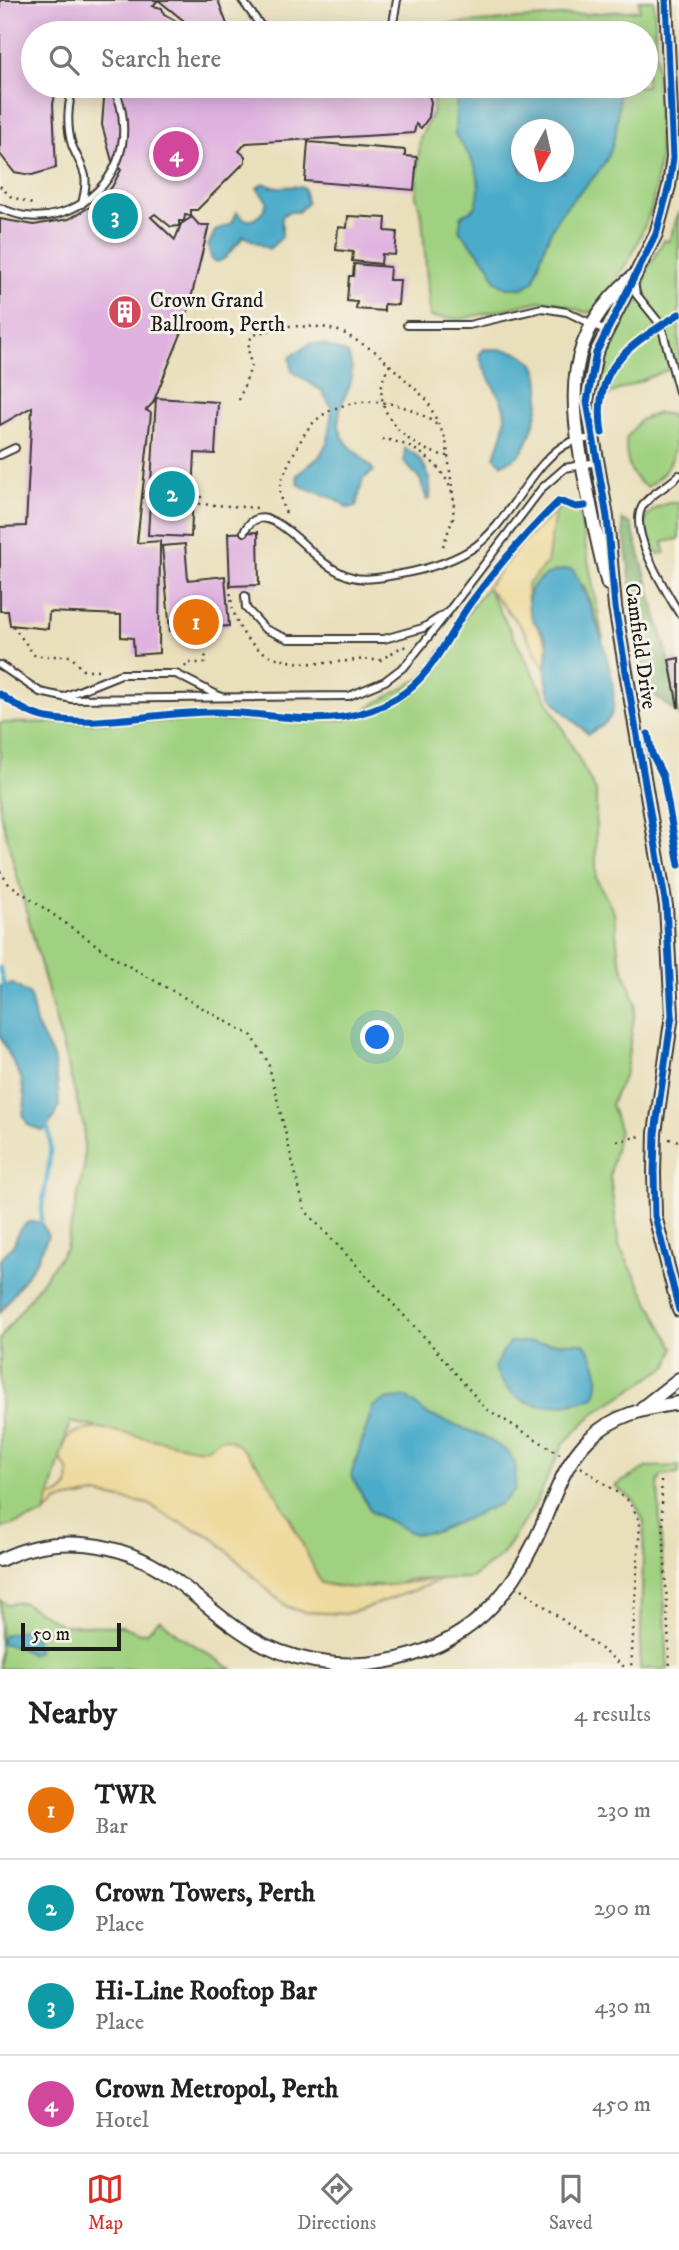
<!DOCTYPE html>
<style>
body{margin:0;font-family:"IM FELL DW Pica",serif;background:#f6f6f6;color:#222}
.compass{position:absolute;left:511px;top:119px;width:63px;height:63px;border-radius:50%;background:#fff;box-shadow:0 4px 18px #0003;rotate:188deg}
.scale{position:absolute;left:21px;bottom:18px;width:100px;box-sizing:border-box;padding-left:7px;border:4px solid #1c1c1c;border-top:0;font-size:19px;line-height:24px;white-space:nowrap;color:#1c1c1c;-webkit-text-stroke:5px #f7f3e8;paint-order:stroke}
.you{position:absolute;left:378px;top:1038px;width:24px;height:24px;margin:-18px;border:5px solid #fff;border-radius:50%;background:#1a73e8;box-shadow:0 0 0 10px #1a73e833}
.badge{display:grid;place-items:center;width:46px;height:46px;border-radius:50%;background:#d93025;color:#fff;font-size:23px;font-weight:700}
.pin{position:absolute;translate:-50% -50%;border:4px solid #fff;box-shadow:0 2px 7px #0006}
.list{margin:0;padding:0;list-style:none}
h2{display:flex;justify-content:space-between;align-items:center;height:91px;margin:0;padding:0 28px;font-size:30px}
h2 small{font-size:23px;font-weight:400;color:#767676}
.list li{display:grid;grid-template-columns:46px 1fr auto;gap:21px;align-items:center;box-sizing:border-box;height:98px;padding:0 28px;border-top:2px solid #e0e0e0}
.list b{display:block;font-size:26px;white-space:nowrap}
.list p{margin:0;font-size:23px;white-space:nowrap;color:#767676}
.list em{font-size:23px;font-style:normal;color:#767676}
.icon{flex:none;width:38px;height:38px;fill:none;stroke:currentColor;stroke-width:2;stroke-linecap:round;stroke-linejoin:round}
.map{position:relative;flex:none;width:679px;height:1669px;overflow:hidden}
.search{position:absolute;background:#fff;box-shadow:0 4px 18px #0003;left:21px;right:21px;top:21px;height:77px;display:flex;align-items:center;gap:18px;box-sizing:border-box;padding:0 24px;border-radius:38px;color:#767676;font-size:26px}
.sheet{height:483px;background:#fff}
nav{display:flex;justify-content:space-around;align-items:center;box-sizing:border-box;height:98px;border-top:2px solid #e0e0e0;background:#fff;font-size:19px;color:#767676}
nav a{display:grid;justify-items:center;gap:4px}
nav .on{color:#d93025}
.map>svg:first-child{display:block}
</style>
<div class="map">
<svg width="679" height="1669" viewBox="0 0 679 1669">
<rect width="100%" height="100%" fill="#f7f3e8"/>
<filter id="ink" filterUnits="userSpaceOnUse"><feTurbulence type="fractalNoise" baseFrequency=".0143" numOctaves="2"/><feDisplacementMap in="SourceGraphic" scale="14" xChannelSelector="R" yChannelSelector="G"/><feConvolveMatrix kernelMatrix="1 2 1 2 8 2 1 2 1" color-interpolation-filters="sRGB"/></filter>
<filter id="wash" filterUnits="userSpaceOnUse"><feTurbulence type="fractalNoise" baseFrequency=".00686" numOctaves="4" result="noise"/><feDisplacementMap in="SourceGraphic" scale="28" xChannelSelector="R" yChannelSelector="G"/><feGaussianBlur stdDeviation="1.57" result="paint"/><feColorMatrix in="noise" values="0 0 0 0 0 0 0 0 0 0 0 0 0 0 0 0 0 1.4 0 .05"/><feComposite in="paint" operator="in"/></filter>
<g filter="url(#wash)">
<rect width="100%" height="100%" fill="#e9dfbb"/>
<path fill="#a0d180" stroke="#5e764e" stroke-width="2" fill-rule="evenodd" d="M639,0H654L660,156L652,208L632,255L597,308L587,313L556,302L540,301L461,319L430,317L422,216L416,196L420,138L433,111L434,86H646V33H412L414,27L640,10ZM522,130H564V172H522Z
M679,212V365L595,400C596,391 595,380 596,371C602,343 628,315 645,294V274L664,240L669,241Z
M658,413L671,415C679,446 675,469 647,487C628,478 626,458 626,439L640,420Z
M669,503H679V539L663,542L665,553L658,554C639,532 639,511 669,503Z
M560,506L579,512L603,639L584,585L531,588L528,603L527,585L547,563L552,518Z
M487,587L596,791V878L614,913L619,957L636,1003L626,1071L611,1104L619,1129L610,1176L619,1246L674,1348L668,1366L593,1414L563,1444L534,1507L500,1557L471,1578L407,1580L397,1585H373L357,1589L320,1583L290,1518L256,1462L233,1442L199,1449L70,1422L45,1514L0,1529V1339L66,1248L84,1168V1127L0,812V723L346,720L421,678Z
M679,1466V1474L661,1476L658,1483L668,1669H640L644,1522L634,1501L615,1486L648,1467Z
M0,1600L7,1604L22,1602L62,1625L122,1626L140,1633L147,1632L160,1619L177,1634L232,1669H0Z"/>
<path fill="#80b36e" stroke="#4e6845" stroke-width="2" d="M622,520L631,524L669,660L679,715L653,694L643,669Z"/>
<path fill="#eeda9e" stroke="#857b5d" stroke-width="2" d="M555,512L547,563L527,585L528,603L534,621L548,644L546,670L523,629L487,587L521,544Z
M99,1428L199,1449L208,1448L221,1438C259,1440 305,1551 321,1583C361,1595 402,1581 444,1579L360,1610L344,1614L303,1612L288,1607L273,1595L213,1537L174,1520L148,1504L96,1494L58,1501L45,1514L50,1496L59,1495L68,1487L69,1472L60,1459C68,1429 70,1433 99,1428Z"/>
<path fill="#4bacca" stroke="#346473" stroke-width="2" fill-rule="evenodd" d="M457,86H613L619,93C618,114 617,138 608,157C597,178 581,189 566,207C550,225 540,258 534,281L523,288H507L495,280L489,265L459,230L462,215L475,208C486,178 473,159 455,135ZM522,130H564V172H522L516,146L521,142Z
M264,183C278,192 290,183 304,188L307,203L298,212H288L282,216V237L269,249L244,236L225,258L218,262L212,260L208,246L215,231L232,223L237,212C249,228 262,218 267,201L257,188Z
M311,343L325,345L348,354C361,389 337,394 339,423C340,446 363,454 374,471L363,479L356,507L347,508C333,493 313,495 298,484L297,475L319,457L328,441L332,408L322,391L292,371L290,357Z
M484,349C499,349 518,349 530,360C551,378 534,435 521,453C517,458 508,461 502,464L494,457C519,400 496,405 479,355Z
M405,448C426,459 432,477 430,499L427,500L420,479L404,462Z
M572,569C589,592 621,686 612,713C608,724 597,729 588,734C567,713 545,703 546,670C546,661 550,651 548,643C546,634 538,628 533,620C517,589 543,570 572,569Z
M13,984L30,995L36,1024L53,1057L58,1088L59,1106L55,1117L43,1131L28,1125L23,1114L25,1101L21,1078L0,1036V986Z
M28,1222H41L48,1236L37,1260L0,1313V1260L14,1244L19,1230Z
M509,1342L584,1343C597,1361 602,1376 595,1397C556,1411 512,1413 494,1367Z
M406,1397L427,1414L483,1436L508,1452L516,1465L515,1490L500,1504L436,1532L414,1534L371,1512L351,1475L373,1407L385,1400Z
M27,1629L35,1637L38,1651L30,1654L16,1646L0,1643L4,1635Z"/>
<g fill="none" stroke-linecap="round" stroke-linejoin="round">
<path stroke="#4bacca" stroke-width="4.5" d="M0,968L4,986
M41,1222C41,1194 57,1152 47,1126"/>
</g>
<g id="blocks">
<path fill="#dfb2e0" d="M0,0H218L228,27L199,33L158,0L153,6L162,8L164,14L176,21L177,27L183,28L184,33H33V86H57L53,104L56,168L32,175L14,172L0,154Z
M105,86H426L431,102L429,117L421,128L416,124L414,133L246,143L239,151L245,156V162L197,210H191V216L185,215L184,221H179V226L171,227L155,214L151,217L175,240L181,224L192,217L199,225H209L184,327L153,403L146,410L151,413L137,543L160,541L159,653L134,655L133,638L121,637V615L49,612L48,629L10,625L8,611H0V527L26,526L32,407L0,425V219L34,225L69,219L100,201L112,187L121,170L112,161L102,125Z
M308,142L405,150V156L417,157L414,190L305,181Z
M348,216L386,218L385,231L397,232L395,255L382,254L381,264L352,261L353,252L336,250L338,227L347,228Z
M354,264L390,267L389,280H400L398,305L384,304V311L356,309L357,302L347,301L349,276H353Z
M156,398L218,402L215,454L195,453L191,537L148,535Z
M258,532L259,585L230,586L228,533Z
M185,544L188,580L225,576L229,626L170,631L162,546Z
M679,658V707H678L669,660Z"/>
</g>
</g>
<g filter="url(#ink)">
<use href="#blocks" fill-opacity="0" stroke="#3b3934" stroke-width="2"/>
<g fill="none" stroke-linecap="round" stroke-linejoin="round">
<g stroke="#3b3934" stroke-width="10">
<path id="service" d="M242,0L266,33
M383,33L393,23L397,0
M76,86C66,99 67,130 72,145C76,156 83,166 85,176C87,186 84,194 82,204
M0,208C8,211 17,215 26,216C74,222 119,185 123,137C124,120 122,101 112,86
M634,282L636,294L661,325L679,392
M407,325H469L542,308L567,312L607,331
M0,455L15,448
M679,475C669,486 649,494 642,507C628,532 666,591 679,613
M244,532C262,494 303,546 320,559C327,566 343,575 352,577C362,580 379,578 389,576C416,572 447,564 470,550C510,526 532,458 571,442C577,440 586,439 592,438
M245,596L246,608L265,629L288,639H384L423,628L448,612L542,488L565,468L597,462
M0,665L40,692L72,699L349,696L385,681L406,665L448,612
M66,696L121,674H176L221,697"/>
</g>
<g stroke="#3b3934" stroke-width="16">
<path id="minor" d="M666,0L673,158L669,186L656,234L596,353L587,402L607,517L615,607L666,906L672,1015L655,1133L654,1173L655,1216L679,1310
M608,584C598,549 592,514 585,479C569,398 563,336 632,277
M642,1408L679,1379
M0,1560C55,1532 121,1541 170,1576C197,1596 221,1620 250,1637C289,1661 339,1669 383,1662C467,1647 511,1599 543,1523C555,1494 565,1463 588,1440C613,1415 645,1408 679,1403"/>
</g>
<path stroke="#3b3934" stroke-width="2.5" stroke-dasharray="2 5" stroke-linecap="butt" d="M0,186L10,196L35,205
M390,365C362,405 408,452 449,456
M239,400L251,367L248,348L251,338L258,333L289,326L323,327L342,332L376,352L427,400L446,440L454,503
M382,439C412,442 445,464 453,496
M201,496L200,504L258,508
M286,513C274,492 283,474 294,453C300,442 305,431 314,422C347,391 406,398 438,426
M443,546L453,518L454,502
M230,586C233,658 284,669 347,661C359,660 366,658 379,661L403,646L408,649
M13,626L35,656H71L82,670H103
M185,667L187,663H205L206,651
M0,871L8,883L118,960L252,1036L268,1062L304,1208L309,1215L430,1343L485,1408L560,1454
M669,1139L679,1141
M617,1141L641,1136
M581,1467L629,1501L640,1522L631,1669
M661,1481L670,1669
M522,1589L627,1669"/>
<use href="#service" stroke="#fff" stroke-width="6"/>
<use href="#minor" stroke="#fff" stroke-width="12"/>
<g stroke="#f7f3e8" stroke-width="11">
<path id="cycleway" d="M666,0L673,158L669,186L656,234L596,353L587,402L607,517L615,607L666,906L672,1015L655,1133L654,1173L655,1216L679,1310
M602,433C591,367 630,345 679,314
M0,694C14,704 30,715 47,718C102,728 161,711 216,712C259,712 301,723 343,717C362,714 382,707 398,697C432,676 447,637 469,605C496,568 526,533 559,501L576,507L585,506
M648,734L652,754L663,776L679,865"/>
</g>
<use href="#cycleway" stroke="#0057b8" stroke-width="7"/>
</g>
</g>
<defs>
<g id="building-disc" transform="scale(1.75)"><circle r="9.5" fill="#d1495b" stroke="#f7f3e8"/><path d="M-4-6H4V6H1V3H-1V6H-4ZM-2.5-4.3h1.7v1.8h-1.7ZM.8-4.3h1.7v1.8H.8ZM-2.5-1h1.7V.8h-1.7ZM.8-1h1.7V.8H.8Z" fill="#fff"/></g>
</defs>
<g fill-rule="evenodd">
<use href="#building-disc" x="125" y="312"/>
</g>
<g text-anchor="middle" stroke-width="6" stroke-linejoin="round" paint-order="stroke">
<g font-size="21" fill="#1c1c1c" stroke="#f7f3e8" text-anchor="start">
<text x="150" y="307">Crown Grand<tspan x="150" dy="24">Ballroom, Perth</tspan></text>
</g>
<g font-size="21" fill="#1c1c1c" stroke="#f7f3e8">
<text transform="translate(641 646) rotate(82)" y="7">Camfield Drive</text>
</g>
</g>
</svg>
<svg class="compass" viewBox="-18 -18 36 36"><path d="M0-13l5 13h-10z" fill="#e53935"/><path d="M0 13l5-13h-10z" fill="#767676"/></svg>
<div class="scale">50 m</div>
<div class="you"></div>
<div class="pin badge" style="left:196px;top:622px;background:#e8710a">1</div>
<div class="pin badge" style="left:172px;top:494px;background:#0f9aa8">2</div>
<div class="pin badge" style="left:115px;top:216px;background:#0f9aa8">3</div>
<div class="pin badge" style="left:176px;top:154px;background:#d1479c">4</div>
<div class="search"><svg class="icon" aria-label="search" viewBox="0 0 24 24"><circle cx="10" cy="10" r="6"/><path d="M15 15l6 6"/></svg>Search here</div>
</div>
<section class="sheet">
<h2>Nearby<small>4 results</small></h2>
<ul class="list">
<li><span class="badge" style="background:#e8710a">1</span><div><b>TWR</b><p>Bar</p></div><em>230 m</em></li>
<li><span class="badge" style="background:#0f9aa8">2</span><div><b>Crown Towers, Perth</b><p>Place</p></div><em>290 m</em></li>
<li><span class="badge" style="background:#0f9aa8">3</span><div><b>Hi-Line Rooftop Bar</b><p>Place</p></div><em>430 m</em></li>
<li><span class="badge" style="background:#d1479c">4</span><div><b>Crown Metropol, Perth</b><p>Hotel</p></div><em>450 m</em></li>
</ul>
</section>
<nav>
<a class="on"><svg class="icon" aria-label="map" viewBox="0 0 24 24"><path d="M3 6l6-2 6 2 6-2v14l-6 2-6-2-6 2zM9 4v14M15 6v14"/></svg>Map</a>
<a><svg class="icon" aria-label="directions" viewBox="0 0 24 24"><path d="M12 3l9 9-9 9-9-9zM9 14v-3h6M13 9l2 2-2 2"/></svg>Directions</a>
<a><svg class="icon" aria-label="saved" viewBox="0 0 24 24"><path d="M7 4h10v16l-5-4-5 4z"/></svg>Saved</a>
</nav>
